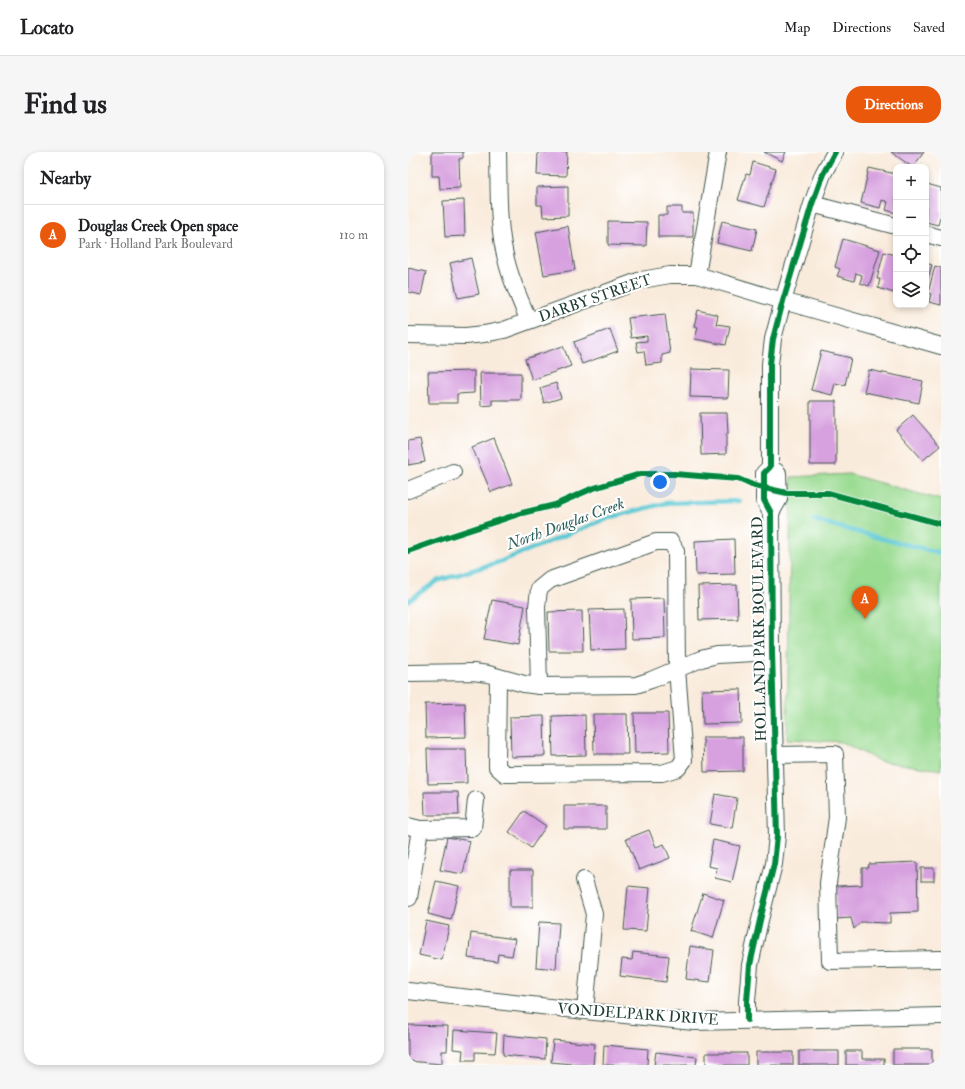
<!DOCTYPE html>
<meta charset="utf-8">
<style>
body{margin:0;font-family:"IM FELL Double Pica",serif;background:#f6f6f6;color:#202124}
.controls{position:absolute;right:12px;top:12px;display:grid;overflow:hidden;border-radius:8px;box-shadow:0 2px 6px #0003}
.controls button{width:36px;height:36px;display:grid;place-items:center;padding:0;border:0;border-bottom:1px solid #e0e0e0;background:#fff;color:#202124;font:20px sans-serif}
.you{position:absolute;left:252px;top:330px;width:14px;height:14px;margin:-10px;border:3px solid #fff;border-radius:50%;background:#1a73e8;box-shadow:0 0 0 6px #1a73e833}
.badge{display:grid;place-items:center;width:26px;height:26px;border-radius:50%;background:#ea580c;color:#fff;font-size:13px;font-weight:700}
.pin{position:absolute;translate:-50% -33px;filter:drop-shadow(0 1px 2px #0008)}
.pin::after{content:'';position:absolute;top:21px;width:14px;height:12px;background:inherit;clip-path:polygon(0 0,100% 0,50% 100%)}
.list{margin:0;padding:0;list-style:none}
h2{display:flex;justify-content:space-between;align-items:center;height:52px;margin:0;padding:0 16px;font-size:17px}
h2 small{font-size:13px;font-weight:400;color:#757577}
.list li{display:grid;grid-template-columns:26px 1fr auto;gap:12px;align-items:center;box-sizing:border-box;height:60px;padding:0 16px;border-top:1px solid #e0e0e0}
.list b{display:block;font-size:15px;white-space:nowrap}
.list p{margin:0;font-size:13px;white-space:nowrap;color:#757577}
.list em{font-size:13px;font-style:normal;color:#757577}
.icon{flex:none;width:22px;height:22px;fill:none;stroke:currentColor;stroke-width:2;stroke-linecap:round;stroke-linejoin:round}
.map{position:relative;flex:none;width:533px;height:913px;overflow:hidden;border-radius:16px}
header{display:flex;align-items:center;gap:24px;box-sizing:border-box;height:56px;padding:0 20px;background:#fff;border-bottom:1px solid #e0e0e0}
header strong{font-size:19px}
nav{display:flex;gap:22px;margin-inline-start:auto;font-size:14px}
.intro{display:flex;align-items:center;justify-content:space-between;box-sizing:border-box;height:96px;padding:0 24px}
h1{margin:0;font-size:28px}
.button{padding:10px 18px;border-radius:16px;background:#ea580c;color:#fff;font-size:14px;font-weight:700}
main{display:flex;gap:24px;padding:0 24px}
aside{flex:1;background:#fff;border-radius:16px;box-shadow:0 2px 6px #0003}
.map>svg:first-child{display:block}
</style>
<header>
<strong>Locato</strong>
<nav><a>Map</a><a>Directions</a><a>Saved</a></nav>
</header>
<div class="intro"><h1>Find us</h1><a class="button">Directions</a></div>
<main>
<aside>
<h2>Nearby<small></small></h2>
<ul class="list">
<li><span class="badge">A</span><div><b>Douglas Creek Open space</b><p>Park · Holland Park Boulevard</p></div><em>110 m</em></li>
</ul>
</aside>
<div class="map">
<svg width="533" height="913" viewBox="0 0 533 913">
<rect width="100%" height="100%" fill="#fff"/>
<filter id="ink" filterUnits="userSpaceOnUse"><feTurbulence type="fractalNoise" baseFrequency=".025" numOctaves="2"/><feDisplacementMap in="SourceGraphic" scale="8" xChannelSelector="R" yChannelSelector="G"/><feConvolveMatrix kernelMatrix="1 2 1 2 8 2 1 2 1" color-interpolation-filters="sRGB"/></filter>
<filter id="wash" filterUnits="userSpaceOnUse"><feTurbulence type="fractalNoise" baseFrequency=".012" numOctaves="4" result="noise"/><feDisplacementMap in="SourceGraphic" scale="16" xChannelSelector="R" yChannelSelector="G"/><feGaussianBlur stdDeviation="0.9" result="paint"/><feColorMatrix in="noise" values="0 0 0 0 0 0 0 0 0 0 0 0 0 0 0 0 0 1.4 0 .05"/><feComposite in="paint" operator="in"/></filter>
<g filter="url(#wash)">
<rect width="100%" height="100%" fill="#f9ebdb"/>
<path fill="#9bdc93" stroke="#5d8c64" d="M441,322L533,348V618L471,609L434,590L379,587L383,325Z"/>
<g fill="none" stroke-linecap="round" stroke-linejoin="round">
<path stroke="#5dc9d5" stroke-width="4.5" d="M406,368L475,387L533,401
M0,449L29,429L91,410L200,366L258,351L331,349"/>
</g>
<g id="blocks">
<path fill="#d7a0df" d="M24,0H55V6L51,7L52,36L32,37L31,24H24Z
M130,0H159L158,24L129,23Z
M356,0H378L374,9Z
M483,0H516L505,15H504Z
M345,10L368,17L356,55L330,48L338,22L342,23Z
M461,16L488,22V61L478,58L480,50L474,48L472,56L453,51Z
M519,32L533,36V65H532L530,73L518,70Z
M160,34V64L135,65L134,53H129V35Z
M56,48L57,84L37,85L35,49Z
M259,55H274V61H285V85H250V63H259Z
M200,69L239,70L238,94L200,93Z
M314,69L349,77L344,99L309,91Z
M160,74L167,118L136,123L128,80Z
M435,87L472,98L461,134L452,131L454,123L448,121L446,129L429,124L432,117L427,115Z
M476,100L488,103V133L486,141L470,136L472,127H469Z
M63,106L71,142L50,146L42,111Z
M518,111L524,113L518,132Z
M527,114L533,116V153L521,150L523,142L520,141Z
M0,116L18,120L13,143L0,140Z
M290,158L310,163L308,172L322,174L318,193L287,187L290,175L286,174Z
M257,162L262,201L254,203V211L238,213L236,199L230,200L228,190L239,189V184L223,186L220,166Z
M202,177L210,199L174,212L166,190Z
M155,194L163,214L124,228L117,207Z
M413,199L443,206L437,233L427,231L424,243L403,238Z
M283,217L321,218L320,246L282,245Z
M461,218L515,229L511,251L456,240Z
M66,219V241L49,242V251H21L20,220Z
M72,221H113V248H84V253L73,254Z
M148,231L153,246L136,251L132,236Z
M402,249H428V313H402Z
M292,261H319L320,282H318V302L293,303Z
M505,263L532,294L515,308L488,278Z
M86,286L104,332L83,340L64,295Z
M12,287L17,310L0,313V289Z
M326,387L327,422L288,423L287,389Z
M329,433L330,467L291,468L290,434Z
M256,446L257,486L224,487L223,447Z
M84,448L117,454L110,493L76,487Z
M216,457L217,497L183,498L181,458Z
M174,459L175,499H141L140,460Z
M333,537L334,571L295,572L294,538Z
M57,551L58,585L18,586L17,552Z
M226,561H260L261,600L227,601Z
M185,562H219L220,602H186Z
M177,563L178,603L145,604L144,564Z
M136,564L137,604L103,605L102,565Z
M295,585H335V619L296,620Z
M19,597H58L59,631L20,632Z
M16,640H50L51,663H17Z
M307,642L329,646L324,676L302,672Z
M156,654H198V677H156Z
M116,659L138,674L123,696L101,680Z
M241,678L248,695L256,692L262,706L231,718L218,687Z
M39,685L62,689L55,722L32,718Z
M305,688L332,694L324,730L307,726L309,716L300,714Z
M509,710L510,760L482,761V771L453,770L446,777L443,766L428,767V734L454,733V716H460L461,712Z
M513,716H526V729H513Z
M102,718H125V755H102Z
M28,729L51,734L43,768L20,762Z
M220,734L242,736L238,779L216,778Z
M295,741L316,748L305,786L283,779Z
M18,769L41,774L34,808L11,803Z
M131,770L151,771L148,817L128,815Z
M63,781L107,787L104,804L90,802L89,810L60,806Z
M282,794L306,798L302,830L278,827Z
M225,800L261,804L258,830L212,824L214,807L224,808Z
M0,873L40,874L39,899H34V912L0,909Z
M46,878L89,881L87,901L67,900V908H54L55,898L45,897Z
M96,883L138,887L137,907L95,903Z
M145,888L187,892L185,913H173L143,910Z
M196,893L240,897L239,913H195Z
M485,897H524V913H485Z
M391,899H431V913H391Z
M438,899H454V907H476V913H438Z
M248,900L289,905L288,913H246Z
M348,900H385V913H348Z
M298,901H339V913H298Z"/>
</g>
</g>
<g filter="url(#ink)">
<use href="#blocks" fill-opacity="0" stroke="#40574d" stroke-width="1"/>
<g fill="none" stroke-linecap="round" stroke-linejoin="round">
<g stroke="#40574d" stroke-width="18">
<path id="minor" d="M90,0C91,37 89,75 99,111C104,131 113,150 121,169
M404,52L488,74
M518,82L533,86
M289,123L310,0
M0,183L58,184L76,182L96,178L233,128L262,123H289L375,149L533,194
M362,315L370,321L371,347L363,361
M0,338L45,320
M0,521L65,520L80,522L116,532L131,534L228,533L243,528L293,507L309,503L364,500
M90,525L89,615L97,622L254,621L270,616L276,608L269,517L268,399L263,390H248L142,428L131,437L129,455L131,534
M367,603L427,602L429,665L420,731L422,809L533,807
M0,674L12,677L65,676L68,648
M176,728L186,762L177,859
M0,746H1L12,677
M0,839L177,859L286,870L533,864
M339,868V849L342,813L352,768L366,712L369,684L364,500L363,361L356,348V321L362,315V212L365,187L375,149L404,52L415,22L427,0"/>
</g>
<use href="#minor" stroke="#fff" stroke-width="16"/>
<g stroke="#fff" stroke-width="8">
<path id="cycleway" d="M0,399L37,386L114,361L147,353L183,337L232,322H266L330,327L347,334L379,341H420L533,372
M339,868V849L342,813L352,768L366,712L369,684L364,500L363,361L356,348V321L362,315V212L365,187L375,149L404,52L415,22L427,0"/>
</g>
<use href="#cycleway" stroke="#00873e" stroke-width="6"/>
</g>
</g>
<g text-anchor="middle" stroke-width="4" stroke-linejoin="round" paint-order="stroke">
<g font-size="15" fill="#1f3d34" stroke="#fff">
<text transform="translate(187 146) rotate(-19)" y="5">DARBY STREET</text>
<text transform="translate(351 477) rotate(-91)" y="5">HOLLAND PARK BOULEVARD</text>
<text transform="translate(230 862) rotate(4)" y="5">VONDELPARK DRIVE</text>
</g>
<g font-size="16" font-style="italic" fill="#2e605c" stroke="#fff">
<text transform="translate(157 371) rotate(-20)" y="6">North Douglas Creek</text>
</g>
</g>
</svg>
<div class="controls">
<button>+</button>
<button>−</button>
<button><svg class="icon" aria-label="locate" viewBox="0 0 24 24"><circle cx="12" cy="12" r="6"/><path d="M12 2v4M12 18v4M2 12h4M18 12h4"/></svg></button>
<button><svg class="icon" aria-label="layers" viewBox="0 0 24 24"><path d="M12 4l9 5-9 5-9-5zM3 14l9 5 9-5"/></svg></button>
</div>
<div class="you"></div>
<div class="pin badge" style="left:457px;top:467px">A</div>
</div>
</main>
